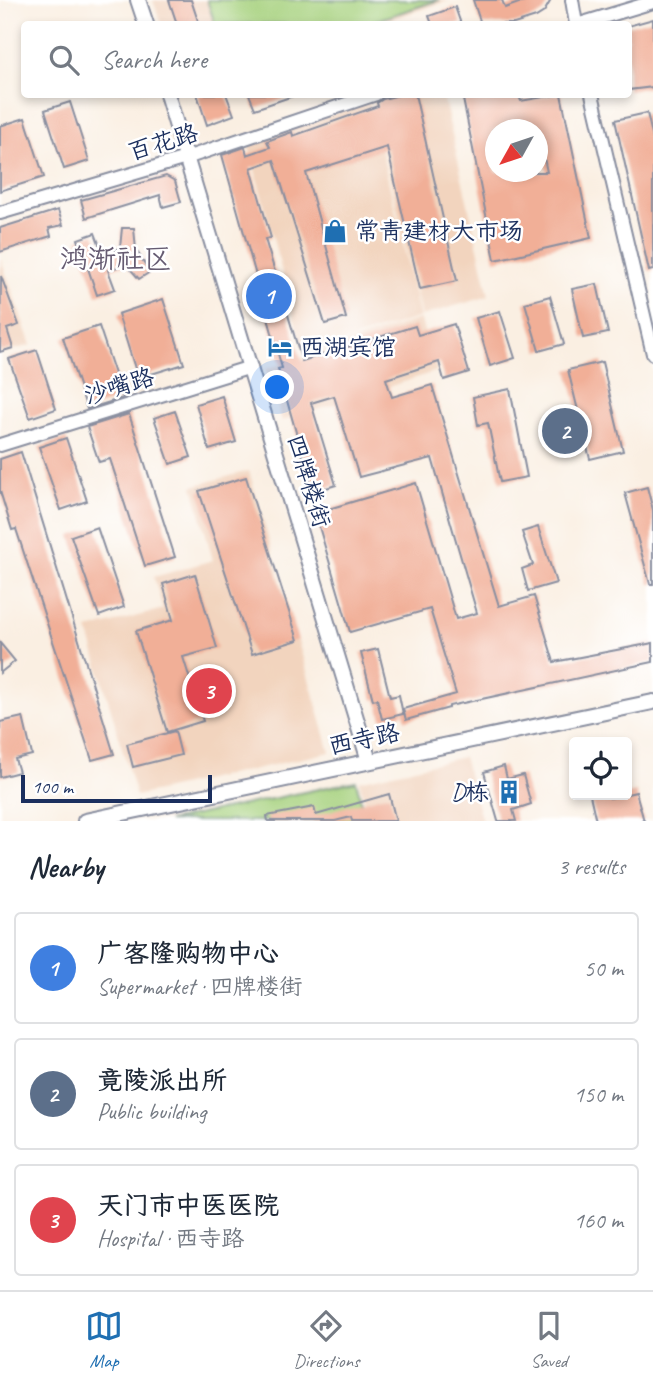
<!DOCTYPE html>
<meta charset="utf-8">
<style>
body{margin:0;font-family:Caveat,"LXGW WenKai TC",sans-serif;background:#f6f6f7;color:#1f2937}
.controls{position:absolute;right:21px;bottom:21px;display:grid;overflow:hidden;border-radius:7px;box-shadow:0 4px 10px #0003}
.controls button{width:63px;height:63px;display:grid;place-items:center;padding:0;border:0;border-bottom:2px solid #e0e1e3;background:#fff;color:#1f2937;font:35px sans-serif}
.compass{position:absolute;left:485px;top:119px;width:63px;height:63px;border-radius:50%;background:#fff;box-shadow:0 4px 10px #0003;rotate:230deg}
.scale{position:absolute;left:21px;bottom:18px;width:191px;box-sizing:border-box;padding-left:7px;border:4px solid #1b2f5e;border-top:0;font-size:19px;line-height:24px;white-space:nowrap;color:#1b2f5e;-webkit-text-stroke:5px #fff;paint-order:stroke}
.you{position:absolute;left:278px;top:388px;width:24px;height:24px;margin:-18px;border:5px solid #fff;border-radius:50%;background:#1a73e8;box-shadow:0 0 0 10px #1a73e833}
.badge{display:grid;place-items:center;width:46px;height:46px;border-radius:50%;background:#1f6fb2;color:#fff;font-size:23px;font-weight:700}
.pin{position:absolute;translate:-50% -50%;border:4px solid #fff;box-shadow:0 2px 7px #0006}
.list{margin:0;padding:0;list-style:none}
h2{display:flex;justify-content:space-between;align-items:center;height:91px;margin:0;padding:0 28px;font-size:30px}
h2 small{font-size:23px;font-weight:400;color:#747a83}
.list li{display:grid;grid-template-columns:46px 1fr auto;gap:21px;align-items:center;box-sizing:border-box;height:112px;margin:0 14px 14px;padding:0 14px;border:2px solid #e0e1e3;border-radius:7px}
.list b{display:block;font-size:26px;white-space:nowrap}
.list p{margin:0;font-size:23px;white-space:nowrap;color:#747a83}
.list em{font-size:23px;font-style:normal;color:#747a83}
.icon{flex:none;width:38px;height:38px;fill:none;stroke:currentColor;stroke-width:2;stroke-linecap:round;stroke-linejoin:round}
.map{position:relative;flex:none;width:653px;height:821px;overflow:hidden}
.search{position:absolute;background:#fff;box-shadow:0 4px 10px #0003;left:21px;right:21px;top:21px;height:77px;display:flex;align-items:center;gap:18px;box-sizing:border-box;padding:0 24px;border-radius:7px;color:#747a83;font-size:26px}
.sheet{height:469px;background:#fff}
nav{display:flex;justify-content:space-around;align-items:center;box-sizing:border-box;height:98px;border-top:2px solid #e0e1e3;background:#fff;font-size:19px;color:#747a83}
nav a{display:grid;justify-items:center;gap:4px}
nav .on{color:#1f6fb2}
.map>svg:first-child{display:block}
</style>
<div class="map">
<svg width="653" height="821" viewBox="0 0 653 821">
<rect width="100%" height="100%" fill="#fff"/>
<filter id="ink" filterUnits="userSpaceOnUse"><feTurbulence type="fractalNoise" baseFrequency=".0143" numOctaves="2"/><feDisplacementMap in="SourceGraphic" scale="14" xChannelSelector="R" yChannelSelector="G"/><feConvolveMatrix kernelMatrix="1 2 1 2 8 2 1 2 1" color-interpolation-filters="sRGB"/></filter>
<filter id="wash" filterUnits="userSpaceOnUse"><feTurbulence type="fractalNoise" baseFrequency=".00686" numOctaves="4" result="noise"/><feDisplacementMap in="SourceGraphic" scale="28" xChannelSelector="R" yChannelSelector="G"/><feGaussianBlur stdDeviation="1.57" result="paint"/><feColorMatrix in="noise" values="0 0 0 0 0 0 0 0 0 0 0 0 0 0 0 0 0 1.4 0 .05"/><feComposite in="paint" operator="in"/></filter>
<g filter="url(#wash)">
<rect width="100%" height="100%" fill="#faefe2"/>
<path fill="#f2d4be" d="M153,0H450L376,24H161Z
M391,95H443L489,296L421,316L373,101Z
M370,102L420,317L304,355L248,144Z
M0,257L31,345L0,354Z
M420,319L437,371L282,421L266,369Z
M249,471L330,752L136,796L88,630L163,609L154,577L213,560L193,486Z
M463,757L482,821H370L359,781Z"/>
<path fill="#a5d07c" stroke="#60806d" stroke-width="2" d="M207,0H439L365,24H215Z
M356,781L366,821H168Z"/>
<g id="blocks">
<path fill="#f1af97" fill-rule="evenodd" d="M169,0H191L199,24H177Z
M473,0H502L505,8L527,0H551L544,12L536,17L514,24H481Z
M455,7L461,24H432L429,16Z
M653,19V87L628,90V26Z
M197,94H226L234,115L207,125Z
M249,94H293V96L255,109Z
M403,94H415L457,281L420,289L387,147L306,173L346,318L325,324L274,160L251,168L271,238L265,239L302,361L415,326L418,335L454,324L469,372L444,380L439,362L386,379L392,397L432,385L499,606L534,596L554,662L653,643V662L449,706V708L406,720L403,709L456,694L430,609L350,632L315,513L416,483L456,619L477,613L432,458L359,477L334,396L311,403L336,485L313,492L278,369L282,368L222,155L245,147L247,155L270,147L267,141L292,132L293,136L378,106L377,103L383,99Z
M462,94H518L521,101L561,94L591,238L495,260ZM493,130H538L547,172H495Z
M70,102L89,161L64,169L45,110Z
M647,113L653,139V270L649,271L615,120Z
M25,118L44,177L0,191V126Z
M166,176L175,181L181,202L163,207L160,195L86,218L81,200Z
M58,210L63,225L49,228L51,236L0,252V228Z
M122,228H134L136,250L150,272L139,279L126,264L108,270L115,289L97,295L78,239L95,233L103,254L120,248Z
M1,276L19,325L7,329L13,348L0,352Z
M597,284L608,333L583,338L572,289Z
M550,296L564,344L539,351L525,303Z
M163,299L184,364L138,378L118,314Z
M500,311L515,358L490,366L476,318Z
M99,326L123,398L87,409L63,338Z
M37,350L56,409L30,418L9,359Z
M602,362L623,451L590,459L568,370Z
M510,389L527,477L500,482L488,423L478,425L473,397Z
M222,396L236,442L209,450L196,404Z
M175,411L191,457L170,464L154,418Z
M129,414L175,557L145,566L110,459L99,462L87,427Z
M66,438L87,501L61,510L39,447Z
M21,452L114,754L92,760L16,529L12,530L0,491V459Z
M246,477L298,640L252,654L199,491Z
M647,487L653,510V584H650L625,493Z
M97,527L124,607L99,616L71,536Z
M538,527L556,583L528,591L522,569L533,565L522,532Z
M195,574L217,648L183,657L203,721L167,732L136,631L173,620L163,584Z
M0,643L15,661L0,673Z
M378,649L390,697L399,695L403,714L382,719L377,699L373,700L361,653Z
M23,717L32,755L15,759L19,772L0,777V722Z
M175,731L181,755L133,767L127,744Z
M504,766L507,779L523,775L531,804L513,810L516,821H498L484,772Z
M636,792L644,821H596L590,795H609L610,798Z
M389,794L396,821H352L351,817L335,821H268L267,816L314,807L316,815Z"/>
</g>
</g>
<g filter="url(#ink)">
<use href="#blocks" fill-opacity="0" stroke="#8a8fa0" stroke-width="2"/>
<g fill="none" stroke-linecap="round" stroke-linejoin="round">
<g stroke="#8a8fa0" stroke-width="16">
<path id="minor" d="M572,0L576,24
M580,24L653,2
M592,94L653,354
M0,213L186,158L376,94
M0,445L251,367"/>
</g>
<g stroke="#8a8fa0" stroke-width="18">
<path id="tertiary" d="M138,0L146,24
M167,94L369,761
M85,821L653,702"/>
</g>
<use href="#minor" stroke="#fff" stroke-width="12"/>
<use href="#tertiary" stroke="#fff" stroke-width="14"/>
</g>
</g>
<defs>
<g id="shop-bare" transform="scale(1.89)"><path d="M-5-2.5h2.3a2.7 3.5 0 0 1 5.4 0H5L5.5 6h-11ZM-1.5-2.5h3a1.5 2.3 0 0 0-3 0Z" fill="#1f6fb2" stroke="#fff" stroke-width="2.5" paint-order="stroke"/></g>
<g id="hotel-bare" transform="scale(1.89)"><path d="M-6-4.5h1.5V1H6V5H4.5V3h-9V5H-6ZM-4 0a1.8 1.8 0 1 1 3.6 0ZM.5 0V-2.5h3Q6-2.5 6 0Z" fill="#1f6fb2" stroke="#fff" stroke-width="2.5" paint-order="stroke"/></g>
<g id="building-bare" transform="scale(1.89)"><path d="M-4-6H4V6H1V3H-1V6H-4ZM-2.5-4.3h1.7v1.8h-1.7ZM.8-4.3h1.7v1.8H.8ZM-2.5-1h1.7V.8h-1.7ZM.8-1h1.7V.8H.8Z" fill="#1f6fb2" stroke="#fff" stroke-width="2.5" paint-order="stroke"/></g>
</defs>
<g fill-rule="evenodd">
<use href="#shop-bare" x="335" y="231"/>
<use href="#hotel-bare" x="280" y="347"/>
<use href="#building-bare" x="509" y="792"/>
</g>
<g text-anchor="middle" stroke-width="5" stroke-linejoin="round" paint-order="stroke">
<g font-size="24" fill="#1b2f5e" stroke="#fff">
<text transform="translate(163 142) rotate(-17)" y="8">百花路</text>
<text transform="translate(119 386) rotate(-17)" y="8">沙嘴路</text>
<text transform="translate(309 481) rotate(73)" y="8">四牌楼街</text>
<text transform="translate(364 739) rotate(-12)" y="8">西寺路</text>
</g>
<g font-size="24" fill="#1b2f5e" stroke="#fff" text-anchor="start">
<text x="355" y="239">常青建材大市场</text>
<text x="300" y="355">西湖宾馆</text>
<text x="489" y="800" text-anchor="end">D栋</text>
</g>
<g font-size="28" fill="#665c72" stroke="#fff">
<text x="116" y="268">鸿渐社区</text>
</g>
</g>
</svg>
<div class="controls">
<button><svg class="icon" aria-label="locate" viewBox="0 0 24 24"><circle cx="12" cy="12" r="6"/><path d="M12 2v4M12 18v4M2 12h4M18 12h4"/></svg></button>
</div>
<svg class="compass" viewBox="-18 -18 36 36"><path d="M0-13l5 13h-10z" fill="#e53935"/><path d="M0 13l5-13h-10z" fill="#747a83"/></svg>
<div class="scale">100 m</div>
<div class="you"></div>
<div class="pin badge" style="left:269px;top:296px;background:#3f7fe0">1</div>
<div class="pin badge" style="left:565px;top:431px;background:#5c6f8a">2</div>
<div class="pin badge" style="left:209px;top:691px;background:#e0444e">3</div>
<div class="search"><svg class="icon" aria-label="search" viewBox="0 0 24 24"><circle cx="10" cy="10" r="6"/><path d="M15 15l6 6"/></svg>Search here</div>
</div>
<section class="sheet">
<h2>Nearby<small>3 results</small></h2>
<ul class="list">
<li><span class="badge" style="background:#3f7fe0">1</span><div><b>广客隆购物中心</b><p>Supermarket · 四牌楼街</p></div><em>50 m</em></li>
<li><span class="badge" style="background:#5c6f8a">2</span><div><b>竟陵派出所</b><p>Public building</p></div><em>150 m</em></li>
<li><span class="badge" style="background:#e0444e">3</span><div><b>天门市中医医院</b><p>Hospital · 西寺路</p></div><em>160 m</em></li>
</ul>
</section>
<nav>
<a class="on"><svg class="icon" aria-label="map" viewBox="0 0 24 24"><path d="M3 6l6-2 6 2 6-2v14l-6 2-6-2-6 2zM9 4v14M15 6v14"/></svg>Map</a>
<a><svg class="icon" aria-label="directions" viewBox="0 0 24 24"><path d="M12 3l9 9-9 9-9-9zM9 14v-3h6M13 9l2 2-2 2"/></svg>Directions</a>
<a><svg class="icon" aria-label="saved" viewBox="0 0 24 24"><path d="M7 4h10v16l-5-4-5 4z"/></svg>Saved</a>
</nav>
